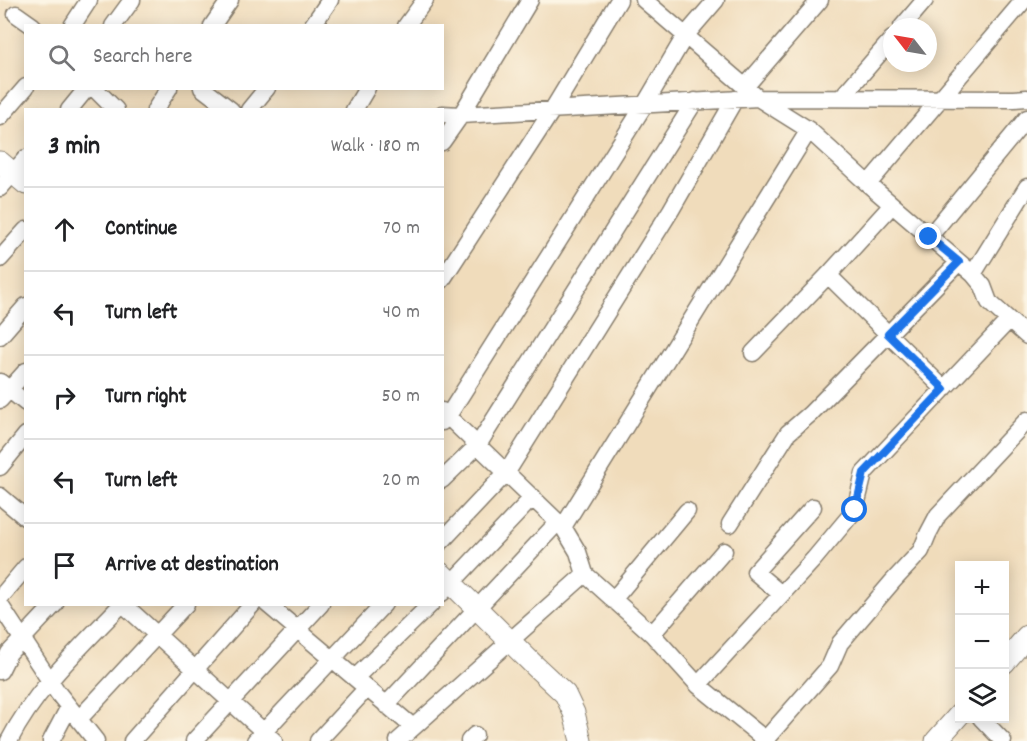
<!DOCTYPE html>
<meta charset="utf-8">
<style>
body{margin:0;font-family:Dekko,sans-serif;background:#f6f6f6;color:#202124}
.controls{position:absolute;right:18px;bottom:18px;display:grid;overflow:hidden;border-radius:0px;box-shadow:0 3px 15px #0003}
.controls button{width:54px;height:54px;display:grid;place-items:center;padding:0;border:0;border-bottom:2px solid #e0e0e0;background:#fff;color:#202124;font:30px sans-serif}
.compass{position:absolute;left:883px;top:18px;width:54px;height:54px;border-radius:50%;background:#fff;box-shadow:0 3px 15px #0003;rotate:301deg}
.stop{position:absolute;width:18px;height:18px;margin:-14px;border:4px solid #1a73e8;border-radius:50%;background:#fff}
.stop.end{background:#1a73e8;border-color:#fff;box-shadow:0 2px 6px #0008}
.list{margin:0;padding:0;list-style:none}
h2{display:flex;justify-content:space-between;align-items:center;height:78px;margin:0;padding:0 24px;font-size:26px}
h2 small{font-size:20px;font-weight:400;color:#757577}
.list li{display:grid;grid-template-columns:39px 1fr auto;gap:18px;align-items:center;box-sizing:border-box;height:84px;padding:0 24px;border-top:2px solid #e0e0e0}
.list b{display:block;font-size:22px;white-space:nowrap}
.list em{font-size:20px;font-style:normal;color:#757577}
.icon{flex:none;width:33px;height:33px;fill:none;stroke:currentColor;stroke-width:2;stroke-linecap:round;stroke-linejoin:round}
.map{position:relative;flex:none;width:1027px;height:741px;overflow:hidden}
.search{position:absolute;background:#fff;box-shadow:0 3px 15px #0003;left:24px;top:24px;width:420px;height:66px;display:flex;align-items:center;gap:15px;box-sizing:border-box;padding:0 21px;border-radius:0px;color:#757577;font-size:22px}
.panel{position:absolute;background:#fff;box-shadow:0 3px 15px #0003;left:24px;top:108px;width:420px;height:498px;border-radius:0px}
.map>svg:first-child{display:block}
</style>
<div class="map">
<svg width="1027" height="741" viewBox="0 0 1027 741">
<rect width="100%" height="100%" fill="#fcf5e5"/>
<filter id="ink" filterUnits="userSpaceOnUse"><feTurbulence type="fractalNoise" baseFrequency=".0167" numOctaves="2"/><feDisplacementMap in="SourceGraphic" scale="12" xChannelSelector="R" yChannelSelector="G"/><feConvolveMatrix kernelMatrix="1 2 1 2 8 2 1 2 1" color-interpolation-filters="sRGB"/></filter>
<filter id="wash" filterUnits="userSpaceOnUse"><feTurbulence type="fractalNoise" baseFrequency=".008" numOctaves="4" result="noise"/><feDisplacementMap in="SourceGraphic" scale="24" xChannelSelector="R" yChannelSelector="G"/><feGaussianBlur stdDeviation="1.35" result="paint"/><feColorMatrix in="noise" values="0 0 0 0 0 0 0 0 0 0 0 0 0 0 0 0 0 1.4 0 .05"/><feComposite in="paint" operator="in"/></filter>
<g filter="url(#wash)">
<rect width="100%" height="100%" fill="#f0dcbb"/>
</g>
<g filter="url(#ink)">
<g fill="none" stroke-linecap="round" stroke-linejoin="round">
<g stroke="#867c6c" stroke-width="19">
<path id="minor" d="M644,0L758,98L809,130L868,184L973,274L983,286L989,302L1027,336
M16,14L33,26
M72,26L89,0
M113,26L132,0
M212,26L230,0
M312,26L330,0
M406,26L425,0
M902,27L925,0
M745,87L820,0
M94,88L116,110
M202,88L231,110
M841,98L892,39
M69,110L87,88
M155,110L169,88
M249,110L267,88
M354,110L367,88
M442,114L461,115L758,98L1014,99L1027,98
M0,117L26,87
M442,142L461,115L530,0
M868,184L1024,0
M0,188L26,158
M929,237L1027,118
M0,259L26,230
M973,274L1027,187
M828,275L944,389
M442,280L553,109L619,0
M0,336L26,306
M753,353L832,271L892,205
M0,382L26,403
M0,400L26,371
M442,411L563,527L578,552L585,574L652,634L698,685L767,741
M442,422L448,416L645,104L685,36L716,0
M0,467L26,435
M442,480L478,445L695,101
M0,496L26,518
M730,524L788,433L810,414L959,262
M563,527L809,130
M442,541L507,472L671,210L735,99
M442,593L533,497
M781,594L755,572L813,507
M0,598L26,567
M613,600L687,511
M123,604L274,741
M267,604L413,727
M0,605L58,693L96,741
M652,634L724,551
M0,671L9,653L55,604
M355,678L431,604
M698,685L814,559L855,510L864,473L1009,320
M386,705L558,522
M981,718L1003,741
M79,719L186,604
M765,740L830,666L840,643L893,581L921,551L928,534L938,515L1027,420
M9,741C36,688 81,647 122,604
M51,741L69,707
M132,741L253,604
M194,741L321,604
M255,741L384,604
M318,741L367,688
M398,741L585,574
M469,741L475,735"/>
</g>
<g stroke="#867c6c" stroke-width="23">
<path id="tertiary" d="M0,162L26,184
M442,574L535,666L565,694L574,713L581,741
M1004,663L1027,636
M936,741L960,714"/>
</g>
<use href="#minor" stroke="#fff" stroke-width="16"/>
<use href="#tertiary" stroke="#fff" stroke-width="21"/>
</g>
</g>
<g fill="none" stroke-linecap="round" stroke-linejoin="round" filter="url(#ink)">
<path stroke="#1a73e8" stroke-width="8" d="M855,510L864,473L944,389L888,334L959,262L929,237"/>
</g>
</svg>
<div class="controls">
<button>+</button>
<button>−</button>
<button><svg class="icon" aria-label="layers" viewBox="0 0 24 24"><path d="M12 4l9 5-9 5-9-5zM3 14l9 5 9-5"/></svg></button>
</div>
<svg class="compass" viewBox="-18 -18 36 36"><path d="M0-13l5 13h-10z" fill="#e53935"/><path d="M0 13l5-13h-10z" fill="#757577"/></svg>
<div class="stop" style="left:855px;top:510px"></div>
<div class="stop end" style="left:929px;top:237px"></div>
<div class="search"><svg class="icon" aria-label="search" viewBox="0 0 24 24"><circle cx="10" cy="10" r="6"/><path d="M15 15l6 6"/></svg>Search here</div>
<section class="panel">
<h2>3 min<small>Walk · 180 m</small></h2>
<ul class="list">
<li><svg class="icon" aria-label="ahead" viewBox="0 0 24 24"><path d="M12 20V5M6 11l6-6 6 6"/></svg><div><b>Continue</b></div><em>70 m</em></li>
<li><svg class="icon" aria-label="left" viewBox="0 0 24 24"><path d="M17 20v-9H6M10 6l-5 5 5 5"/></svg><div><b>Turn left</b></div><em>40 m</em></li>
<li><svg class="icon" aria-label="right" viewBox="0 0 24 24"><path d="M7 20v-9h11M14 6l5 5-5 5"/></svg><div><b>Turn right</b></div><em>50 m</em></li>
<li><svg class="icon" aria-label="left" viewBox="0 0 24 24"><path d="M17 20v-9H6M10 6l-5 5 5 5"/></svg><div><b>Turn left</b></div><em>20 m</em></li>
<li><svg class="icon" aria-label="arrive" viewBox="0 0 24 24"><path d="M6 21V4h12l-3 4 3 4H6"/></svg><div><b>Arrive at destination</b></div></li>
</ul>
</section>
</div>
